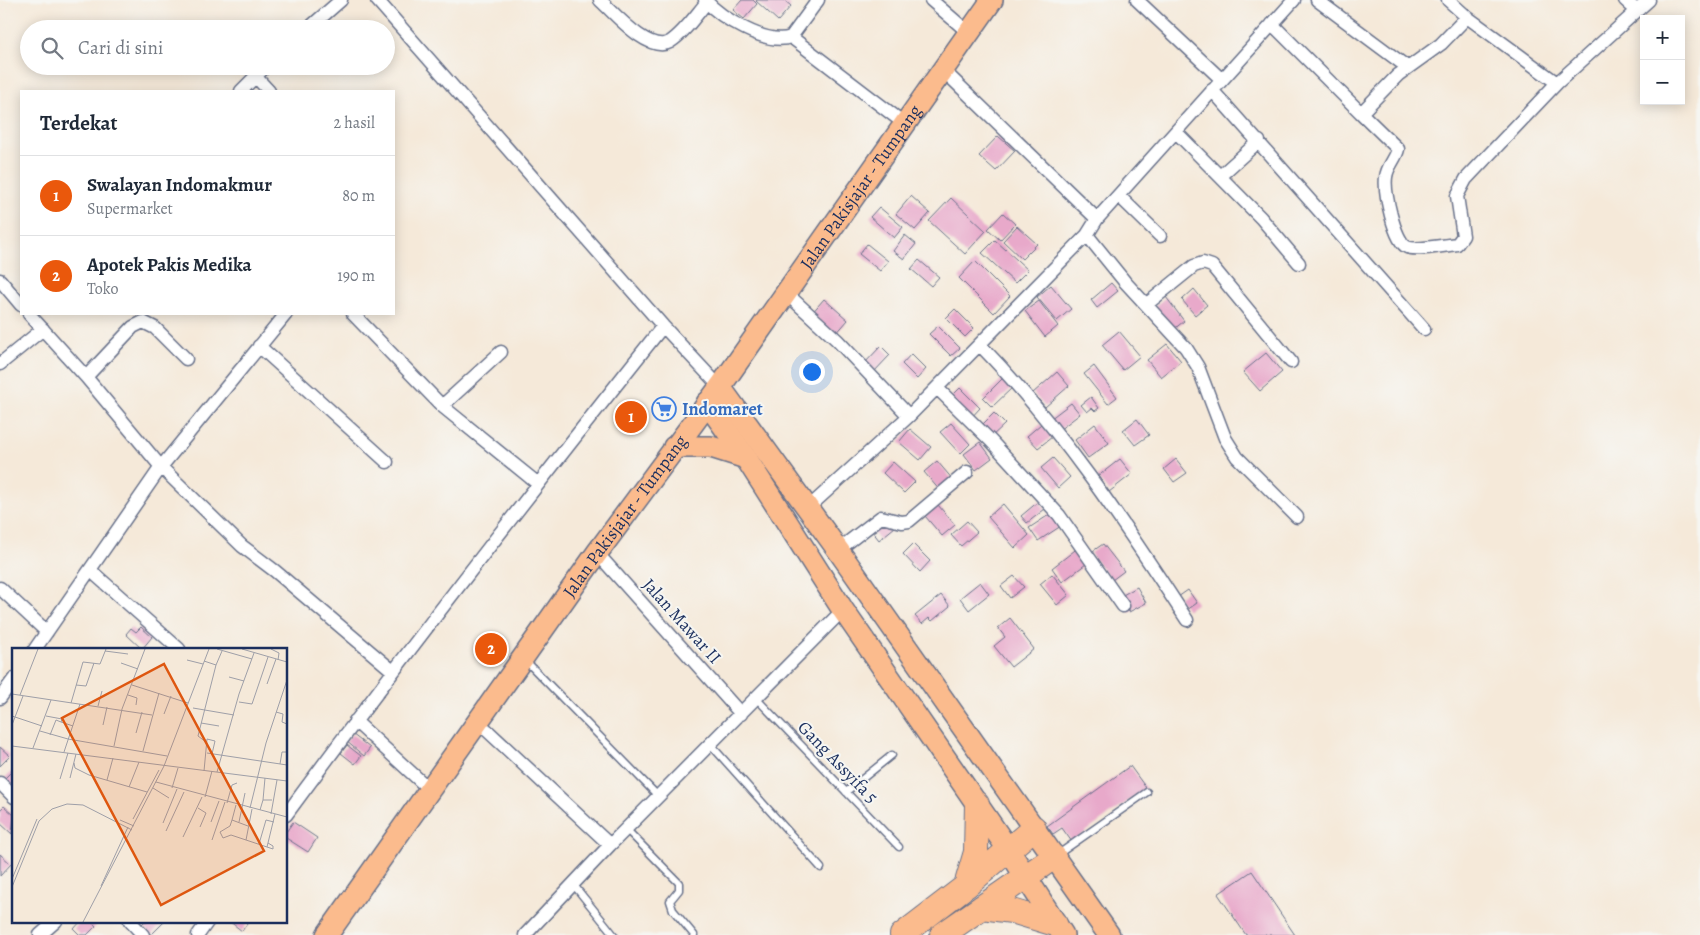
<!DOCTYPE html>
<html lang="id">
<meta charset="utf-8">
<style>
body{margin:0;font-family:Alegreya,serif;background:#f6f6f7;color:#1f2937}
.controls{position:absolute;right:15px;top:15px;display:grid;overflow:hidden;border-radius:0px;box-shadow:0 2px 12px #0003}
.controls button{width:45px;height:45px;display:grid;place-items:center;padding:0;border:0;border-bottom:1px solid #e0e1e3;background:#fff;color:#1f2937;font:25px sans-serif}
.you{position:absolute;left:811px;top:371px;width:18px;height:18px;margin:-12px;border:4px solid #fff;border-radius:50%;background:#1a73e8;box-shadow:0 0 0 8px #1a73e833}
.badge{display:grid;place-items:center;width:32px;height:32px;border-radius:50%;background:#ea580c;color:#fff;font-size:16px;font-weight:700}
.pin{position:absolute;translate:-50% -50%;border:2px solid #fff;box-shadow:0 1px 5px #0006}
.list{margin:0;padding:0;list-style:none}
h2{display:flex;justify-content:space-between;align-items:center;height:65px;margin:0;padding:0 20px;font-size:21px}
h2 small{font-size:16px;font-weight:400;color:#747a83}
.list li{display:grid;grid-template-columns:32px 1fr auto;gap:15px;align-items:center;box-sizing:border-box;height:80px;padding:0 20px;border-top:1px solid #e0e1e3}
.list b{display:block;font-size:19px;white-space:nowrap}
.list p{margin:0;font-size:16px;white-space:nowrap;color:#747a83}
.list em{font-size:16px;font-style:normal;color:#747a83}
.icon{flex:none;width:28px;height:28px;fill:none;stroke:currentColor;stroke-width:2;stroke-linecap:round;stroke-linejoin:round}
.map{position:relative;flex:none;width:1700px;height:935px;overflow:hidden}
.search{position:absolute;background:#fff;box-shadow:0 2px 12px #0003;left:20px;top:20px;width:375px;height:55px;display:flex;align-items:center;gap:12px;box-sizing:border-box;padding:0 18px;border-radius:28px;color:#747a83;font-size:19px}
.panel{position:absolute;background:#fff;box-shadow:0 2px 12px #0003;left:20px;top:90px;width:375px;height:225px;border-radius:0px}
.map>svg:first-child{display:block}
</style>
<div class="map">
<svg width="1700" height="935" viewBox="0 0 1700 935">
<rect width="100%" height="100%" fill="#f6f6f2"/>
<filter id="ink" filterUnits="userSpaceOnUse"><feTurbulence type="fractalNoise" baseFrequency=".02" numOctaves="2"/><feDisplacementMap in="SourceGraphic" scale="10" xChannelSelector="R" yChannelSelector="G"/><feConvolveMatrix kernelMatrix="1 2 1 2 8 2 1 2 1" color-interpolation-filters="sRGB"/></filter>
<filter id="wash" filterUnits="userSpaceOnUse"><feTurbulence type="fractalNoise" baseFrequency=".0096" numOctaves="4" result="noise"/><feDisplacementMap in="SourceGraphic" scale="20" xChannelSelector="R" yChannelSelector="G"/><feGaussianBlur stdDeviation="1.12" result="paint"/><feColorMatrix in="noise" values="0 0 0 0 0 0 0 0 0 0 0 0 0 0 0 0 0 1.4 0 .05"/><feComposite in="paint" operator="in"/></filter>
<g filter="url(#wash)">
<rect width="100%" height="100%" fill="#f5e9d9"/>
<g id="blocks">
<path fill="#e8a9ca" d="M742,0H753L757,4L744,19L733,10Z
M757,0H784L791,6L778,21L756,1Z
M998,136L1015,151L996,171L979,156Z
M911,196L930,213L915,230L896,214Z
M951,198L986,231L965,254L929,221Z
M879,207L903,227L894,238L870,217Z
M1003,213L1015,224L1000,240L988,229Z
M1017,226L1037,244L1022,259L1003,241Z
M905,235L916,244L904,259L893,251Z
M995,240L1028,270L1015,283L982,253Z
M867,244L888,261L880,271L859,254Z
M919,260L939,277L931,286L911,269Z
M975,261L1010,296L994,313L959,278Z
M1111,283L1118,291L1097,308L1091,300Z
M1051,285L1071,309L1057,321L1037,297Z
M1194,289L1207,305L1195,315L1182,300Z
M1166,297L1184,321L1173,330L1155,306Z
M824,299L848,320L835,335L811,314Z
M1039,301L1058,326L1045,337L1025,311Z
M955,309L974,328L965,337L946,318Z
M938,326L960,348L951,356L929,334Z
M1119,331L1140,356L1123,370L1102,345Z
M1167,344L1181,361L1161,377L1147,360Z
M881,346L890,355L872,374L863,365Z
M1266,353L1282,372L1260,391L1243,372Z
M911,354L926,369L917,379L902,364Z
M1094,366L1117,397L1108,404L1084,374Z
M1057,372L1069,386L1045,407L1033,393Z
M1004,377L1014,386L992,407L983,398Z
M960,388L980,408L970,419L950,398Z
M1091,397L1099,408L1095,411L1092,408L1087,412L1081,405Z
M1071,403L1080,414L1059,430L1050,419Z
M994,413L1005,424L990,438L980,427Z
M1137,419L1149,435L1135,445L1123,430Z
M951,423L970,444L960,454L940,432Z
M1041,424L1052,437L1038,448L1027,436Z
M1095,424L1109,443L1088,458L1075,440Z
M910,429L931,447L920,460L899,442Z
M980,442L992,458L976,470L964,454Z
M1053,458L1070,477L1058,488L1041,468Z
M1120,459L1132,474L1109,492L1097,477Z
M1176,459L1187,473L1174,482L1164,469Z
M937,461L954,481L941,492L924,472Z
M893,462L915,482L904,493L883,473Z
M1039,501L1045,509L1027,523L1021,516Z
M1003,504L1029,535L1015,548L988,517Z
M938,505L955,525L942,536L925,516Z
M1052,513L1061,526L1038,541L1029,528Z
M888,519L895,527L879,540L872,531Z
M967,521L977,532L961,546L951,535Z
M913,544L930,561L920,572L903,554Z
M1103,544L1124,571L1112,580L1090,553Z
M1079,547L1090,561L1062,582L1052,568Z
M1052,574L1069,595L1057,605L1040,584Z
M1014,576L1024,587L1010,598L1001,586Z
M980,582L989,594L969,610L960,598Z
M1137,587L1146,603L1129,612L1121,596Z
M1188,590L1197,603L1187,610L1178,597Z
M941,595L950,606L932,621L929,618L922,624L915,616Z
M1010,618L1034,649L1011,667L994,646L1005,637L998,628Z
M141,627L152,637L142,649L126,634L131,628L136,632Z
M352,734L370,748L364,756L346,741Z
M347,745L361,756L355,764L341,753Z
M0,747L10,756L0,766Z
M1130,766L1146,788L1072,842L1062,828L1053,834L1047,826Z
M14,769V786L5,778Z
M4,806L14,815L12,834L0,823V810Z
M293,822L317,838L308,852L286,838V832Z
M0,854L11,864L0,876Z
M1252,871L1295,935H1246L1218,894Z
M81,921H91L96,926L87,935H80L74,929Z
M145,921H165L151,935L142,924Z
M229,921H249L242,931Z"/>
</g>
</g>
<g filter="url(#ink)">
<use href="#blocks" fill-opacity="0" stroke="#677089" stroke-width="1"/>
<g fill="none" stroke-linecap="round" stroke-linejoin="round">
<g stroke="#677089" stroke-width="9">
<path id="service" d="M526,661L658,796
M756,698L899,847
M710,744L821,868
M846,792L892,755
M626,829L679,883V890L670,901L673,910L694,935
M1057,855L1147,792
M573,884L614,935"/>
</g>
<g stroke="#677089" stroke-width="15">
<path id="minor" d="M377,0L663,326L720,387
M600,0C614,13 649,54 670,42C684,33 696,15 707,2
M705,0C721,18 767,46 791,37L905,124
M931,0L969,33
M1137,0L1221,79
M1317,0L1407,67
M1448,0L1467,17L1557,83
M1625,0L1637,11
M1272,24L1361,113L1398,75L1441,44L1467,17
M308,29L341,0
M791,37L818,0
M942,69L1097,219
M255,76L269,91
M1212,90L1424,329
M241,91L266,66
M1361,113L1398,149C1396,159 1387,166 1386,177C1384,191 1394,241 1407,247C1415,251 1447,245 1457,244L1463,236L1457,196L1466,179L1557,83L1649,0
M1176,132L1261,218L1299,263
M1220,176L1259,141
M1119,196L1160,236
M1087,235L1125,282L1186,348L1198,367L1225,438L1237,457L1297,517
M0,280L21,305
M786,293L837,340L909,416
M1147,304L1194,266L1203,263L1212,266L1291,362
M29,314L86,377L161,467L242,546L275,571L393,671
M353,314L442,406L537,483
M980,345C1061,428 1124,523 1187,620
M259,346L387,462
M0,364L43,329
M86,377L133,327L143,322L155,328L186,359
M937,388L991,441L1059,515L1123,606
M442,406L501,352
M808,508L909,416L1087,235L1097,219L1294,0
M838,550L881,517L902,522L909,521L967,472
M597,553L741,714
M90,570L179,649
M0,588L47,632
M35,649L161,467L286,314
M0,698L14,679
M355,721L429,789
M477,721L610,845
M0,783L14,797
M286,815C408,649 535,487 663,326
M130,921L143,935
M40,935L56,921
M198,935L208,921
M525,935L610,845L843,610"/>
</g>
<g stroke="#677089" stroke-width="24">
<g id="primary">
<path d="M720,387L838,550L1109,935"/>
<path d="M707,403L746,458L843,610L1008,849L1063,935"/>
<path d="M674,447H711L746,458"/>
<path id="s1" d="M327,935L597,553L720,387L992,0"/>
</g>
</g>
<g stroke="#677089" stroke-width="26">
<path id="motorway" d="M966,886L976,852L977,804
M982,907L1012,911L1055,924
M902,935L966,886L1034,828
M942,935L1054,857"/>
</g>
<use href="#service" stroke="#fff" stroke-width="6"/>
<use href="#minor" stroke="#fff" stroke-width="12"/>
<use href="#primary" stroke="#fbbb8d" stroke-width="21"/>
<use href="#motorway" stroke="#fbbb8d" stroke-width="24"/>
</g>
</g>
<defs>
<g id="supermarket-ring" transform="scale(1.25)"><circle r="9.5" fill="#f6f6f2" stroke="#3f7fe0" stroke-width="1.5"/><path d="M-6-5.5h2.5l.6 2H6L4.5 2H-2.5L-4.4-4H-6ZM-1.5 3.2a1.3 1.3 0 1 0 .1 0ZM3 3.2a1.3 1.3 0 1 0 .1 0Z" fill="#3f7fe0"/></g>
</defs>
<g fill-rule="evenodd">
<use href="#supermarket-ring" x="664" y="409"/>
</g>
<g text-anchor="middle" stroke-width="4" stroke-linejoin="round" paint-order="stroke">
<g font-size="18" fill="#1b2f5e" stroke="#f6f6f2">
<text dy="6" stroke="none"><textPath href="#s1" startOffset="919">Jalan Pakisjajar - Tumpang</textPath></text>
<text dy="6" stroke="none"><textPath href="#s1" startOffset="514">Jalan Pakisjajar - Tumpang</textPath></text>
<text transform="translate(682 621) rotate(48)" y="6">Jalan Mawar II</text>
<text transform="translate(838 762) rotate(46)" y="6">Gang Assyifa 5</text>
</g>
<g font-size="18" font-weight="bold" fill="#366cbe" stroke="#f6f6f2" text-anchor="start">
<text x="682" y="415">Indomaret</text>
</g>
</g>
<g transform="translate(12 648)">
<rect width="275" height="275" fill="#f5e9d9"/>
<path fill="none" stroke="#9e9fa8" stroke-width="1" d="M205,1L240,11M230,1L275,14M259,1L267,5L266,12M93,3L116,6M175,12L191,16M192,13L204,17L210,3M109,15L126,21M217,29L232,33M255,36L264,11M64,37L74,38L82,15M120,37L176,55M0,46L140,67M8,47L26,1M116,47L125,50L124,57M227,54L240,56L256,9M59,55L71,14L88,16L94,1M86,58L90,43M181,60L222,67M264,64L271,66L270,74L275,76M152,66L159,48M0,68L30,78M34,68L50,71L49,74L61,78M189,75L207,78M0,77L11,48M91,77L95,59M28,83L56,91L155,108M124,85L130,64M38,87L44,72L49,74M194,94L186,88L204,17M0,98L275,133M102,98L110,61L133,1M21,100L39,52M131,103L147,45M52,104L68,56M195,105L275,117M62,115L63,120L77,127L135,144M268,116L270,104H275M152,118L197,1M192,123L195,91L203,93L200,106M205,124L227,46L242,5M58,130L64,106M48,131L56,105M95,132L101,110M144,134L275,169M117,139L127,114M141,140L157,150M160,140L166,120M193,149L200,123M251,152L253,130M215,155L220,137L225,135M224,157L220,172L236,178M186,160L194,165L188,179M238,160L254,95L275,32M248,162L251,152H260M259,166L265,132M121,171L147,122M108,172L122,178M220,172L218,178L208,184L211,190L219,187L255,199L263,166M199,174L207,153M227,174L233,145M151,175L165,141M154,183L172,144M171,189L190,149M200,192L213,154M234,192L240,161M247,196L254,172L262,174M255,199L261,201V198L256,195M0,231L25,171M89,238L116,179M0,239L27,173L40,161L55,156L71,157L120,182M71,274L152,118"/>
<path fill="#de5710" fill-opacity="0.15" stroke="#de5710" stroke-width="2.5" d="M152,16L252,203L149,257L50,70Z"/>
<rect width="275" height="275" fill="none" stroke="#1b2f5e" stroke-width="2.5"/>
</g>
</svg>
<div class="controls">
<button>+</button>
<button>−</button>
</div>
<div class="you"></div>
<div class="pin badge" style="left:631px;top:417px">1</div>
<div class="pin badge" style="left:491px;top:649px">2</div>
<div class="search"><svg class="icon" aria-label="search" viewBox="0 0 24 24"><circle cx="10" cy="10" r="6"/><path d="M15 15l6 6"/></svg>Cari di sini</div>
<section class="panel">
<h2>Terdekat<small>2 hasil</small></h2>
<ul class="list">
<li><span class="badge">1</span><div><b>Swalayan Indomakmur</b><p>Supermarket</p></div><em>80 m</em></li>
<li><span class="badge">2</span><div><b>Apotek Pakis Medika</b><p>Toko</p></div><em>190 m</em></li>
</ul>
</section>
</div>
